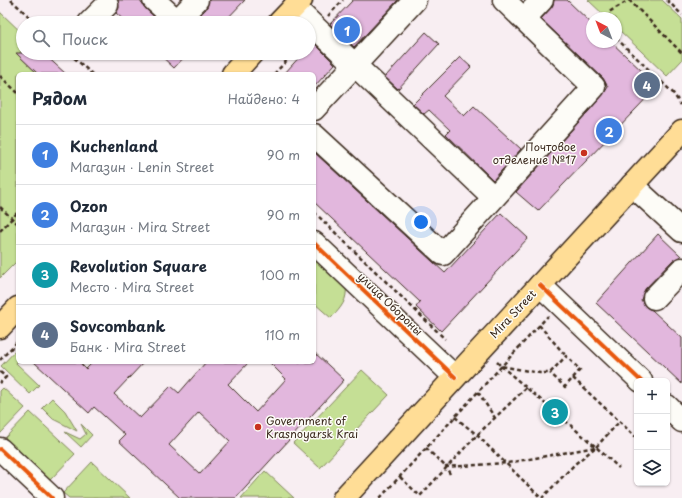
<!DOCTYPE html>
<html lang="ru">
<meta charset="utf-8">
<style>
body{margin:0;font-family:"Playpen Sans",sans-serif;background:#f6f6f7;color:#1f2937}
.controls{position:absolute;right:12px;bottom:12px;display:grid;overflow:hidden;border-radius:6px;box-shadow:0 1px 3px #0004}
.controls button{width:36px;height:36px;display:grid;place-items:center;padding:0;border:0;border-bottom:1px solid #e0e1e3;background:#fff;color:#1f2937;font:20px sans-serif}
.compass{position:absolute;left:586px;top:12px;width:36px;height:36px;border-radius:50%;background:#fff;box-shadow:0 1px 3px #0004;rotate:318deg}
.you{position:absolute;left:421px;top:222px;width:14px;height:14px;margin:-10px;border:3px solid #fff;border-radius:50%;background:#1a73e8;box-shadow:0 0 0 6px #1a73e833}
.badge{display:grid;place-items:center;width:26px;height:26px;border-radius:50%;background:#0b8043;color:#fff;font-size:13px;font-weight:700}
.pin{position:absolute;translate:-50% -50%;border:2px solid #fff;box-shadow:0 1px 4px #0006}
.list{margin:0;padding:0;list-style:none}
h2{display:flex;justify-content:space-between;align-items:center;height:52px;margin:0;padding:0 16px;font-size:17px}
h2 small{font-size:13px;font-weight:400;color:#747a83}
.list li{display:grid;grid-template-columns:26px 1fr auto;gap:12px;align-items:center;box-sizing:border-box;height:60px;padding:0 16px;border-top:1px solid #e0e1e3}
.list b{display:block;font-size:15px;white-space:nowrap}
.list p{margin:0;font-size:13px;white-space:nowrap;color:#747a83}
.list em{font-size:13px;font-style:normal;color:#747a83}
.icon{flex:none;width:22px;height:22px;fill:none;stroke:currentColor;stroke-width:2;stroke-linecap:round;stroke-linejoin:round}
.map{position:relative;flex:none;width:682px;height:498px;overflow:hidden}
.search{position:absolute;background:#fff;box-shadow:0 1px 3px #0004;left:16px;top:16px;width:300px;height:44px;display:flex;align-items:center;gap:10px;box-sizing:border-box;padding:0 14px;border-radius:22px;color:#747a83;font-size:15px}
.panel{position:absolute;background:#fff;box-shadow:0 1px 3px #0004;left:16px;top:72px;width:300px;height:292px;border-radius:6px}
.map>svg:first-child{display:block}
</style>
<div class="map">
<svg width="682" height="498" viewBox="0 0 682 498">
<rect width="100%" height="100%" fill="#f8eef2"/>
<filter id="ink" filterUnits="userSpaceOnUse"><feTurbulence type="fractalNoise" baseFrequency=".025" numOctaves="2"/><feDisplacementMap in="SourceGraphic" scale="8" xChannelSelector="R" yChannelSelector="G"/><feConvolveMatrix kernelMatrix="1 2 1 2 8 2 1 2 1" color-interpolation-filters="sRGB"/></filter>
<g filter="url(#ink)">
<path fill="#c5df95" stroke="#80845a" d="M588,0H662L682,19V60L667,76L616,27V18H607Z
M0,12L23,34V49L18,55L38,74H18V260L0,278Z
M314,255L346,285C348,300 341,308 331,318L314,303Z
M18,348V361L16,363L39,385L30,394L1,366Z
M362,370L389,395L320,468L293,443Z
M3,388L25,408L0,434V391Z
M52,398L65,411L77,431L53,419L42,408Z
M30,412L75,454L50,480L5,438Z
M81,424L92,435L81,447L65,432L80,439L86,434Z
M92,462L130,498H69L63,493Z
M265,471L294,498H241Z"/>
<path fill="#e2b7dd" stroke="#3b2a1e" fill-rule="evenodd" d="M118,0H139L146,9L161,23H127L116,13L119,8Z
M209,0H245L223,23H192L206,9Z
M353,0H398L354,47L330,24Z
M554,0H567L592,24V42H611L658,86L538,211L516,192L603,95L608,87L603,78L541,19L551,8Z
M426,32L439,44L398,89L385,77Z
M313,42L335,64L314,87V74H284L303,53H309V47Z
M16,53H43L66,74H38Z
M158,53H188L174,68Z
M460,57L471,67L443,96L464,116L474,106L521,149L493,180L446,134L450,130L429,110L424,114L413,104Z
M314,152L445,273L501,213L528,238L441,331L416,307L420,302L314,202Z
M658,234L681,256L673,260L645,289L641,300L646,307L652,310L682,338V384L596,303Z
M314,352L344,380L236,498H180L119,441L125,435L94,407L89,413L34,362H79L86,369L93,362H144L114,394L140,418L171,386L179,393L206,362H249L228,384L256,412L286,379L269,362H314ZM199,412L230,441L200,474L169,445Z"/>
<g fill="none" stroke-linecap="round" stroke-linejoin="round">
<g stroke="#3b2a1e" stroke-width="25">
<path id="minor" d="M154,0L177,21L197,0
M294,7L493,197
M524,19L542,0
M89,23L107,5
M314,109L415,0
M314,135L443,254L594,87L504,0
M632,185L682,231
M314,243L455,377
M540,285L641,381
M654,298L682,269
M667,406L682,421
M0,449L52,498"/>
</g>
<g stroke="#3b2a1e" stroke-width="25">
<path id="major" d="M279,23L301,0
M233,74L252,53
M0,327L18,308
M344,498L682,131"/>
</g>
<path stroke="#3b2a1e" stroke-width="2.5" stroke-dasharray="4 3" stroke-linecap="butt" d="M11,0L36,23
M629,0L682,53
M667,0L682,15
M328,16L343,0
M609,18V12L629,0
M616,38L673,93L681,105
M69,53L92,74
M274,74L294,53
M0,76L18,93
M0,207L18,224
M314,212L445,339
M0,231L18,212
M539,325L566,356
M0,360L18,341
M497,362L501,366L540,373H550L566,356L580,370L565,387L550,373
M501,366L596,447L619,468
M0,372L6,377L0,383
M573,378L637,438
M478,392L495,418
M455,417L477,435L541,498
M596,447L620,421
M426,448L446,467
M450,474L446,467L507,463L596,447L576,463L542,498
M400,477L420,496L477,435L527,387
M380,498L548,316"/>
<use href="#minor" stroke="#fdfcf7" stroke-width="22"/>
<use href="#major" stroke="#ffdd96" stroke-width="22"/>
<g stroke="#fdfcf7" stroke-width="6">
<path id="cycleway" d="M314,243L455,377
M540,285L641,381
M0,449L52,498"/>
</g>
<use href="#cycleway" stroke="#e8590c" stroke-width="4"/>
</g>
</g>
<g fill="#c8321e" stroke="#fdfcf7" stroke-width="1.5">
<circle cx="584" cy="153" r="4"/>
<circle cx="258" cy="427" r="4"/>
</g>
<g text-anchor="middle" stroke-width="3" stroke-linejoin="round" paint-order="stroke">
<g font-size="11" fill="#3b2a1e" stroke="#fdfcf7" text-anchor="end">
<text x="576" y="151">Почтовое<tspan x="576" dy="13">отделение №17</tspan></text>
<text x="266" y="425" text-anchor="start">Government of<tspan x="266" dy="13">Krasnoyarsk Krai</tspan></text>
</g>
<g font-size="11" fill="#3b2a1e" stroke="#fdfcf7">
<text transform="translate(390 304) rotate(44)" y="4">улица Обороны</text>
<text transform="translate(513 314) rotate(-47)" y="4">Mira Street</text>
</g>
</g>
</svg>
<div class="controls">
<button>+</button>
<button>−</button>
<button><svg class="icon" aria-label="layers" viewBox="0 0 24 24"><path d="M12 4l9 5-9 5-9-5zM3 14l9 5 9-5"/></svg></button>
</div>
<svg class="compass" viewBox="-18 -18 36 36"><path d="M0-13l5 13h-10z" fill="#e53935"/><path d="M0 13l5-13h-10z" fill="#747a83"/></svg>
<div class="you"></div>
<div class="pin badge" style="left:347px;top:30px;background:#3f7fe0">1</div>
<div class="pin badge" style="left:609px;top:131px;background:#3f7fe0">2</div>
<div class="pin badge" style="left:555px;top:412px;background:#0f9aa8">3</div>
<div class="pin badge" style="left:647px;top:85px;background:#5c6f8a">4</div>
<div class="search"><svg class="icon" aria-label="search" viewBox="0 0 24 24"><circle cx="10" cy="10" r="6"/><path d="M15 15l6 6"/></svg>Поиск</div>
<section class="panel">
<h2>Рядом<small>Найдено: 4</small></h2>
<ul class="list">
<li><span class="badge" style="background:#3f7fe0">1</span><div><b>Kuchenland</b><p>Магазин · Lenin Street</p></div><em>90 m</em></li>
<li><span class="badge" style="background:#3f7fe0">2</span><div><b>Ozon</b><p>Магазин · Mira Street</p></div><em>90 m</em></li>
<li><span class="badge" style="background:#0f9aa8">3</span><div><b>Revolution Square</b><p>Место · Mira Street</p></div><em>100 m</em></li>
<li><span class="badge" style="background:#5c6f8a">4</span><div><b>Sovcombank</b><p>Банк · Mira Street</p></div><em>110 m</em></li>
</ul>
</section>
</div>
